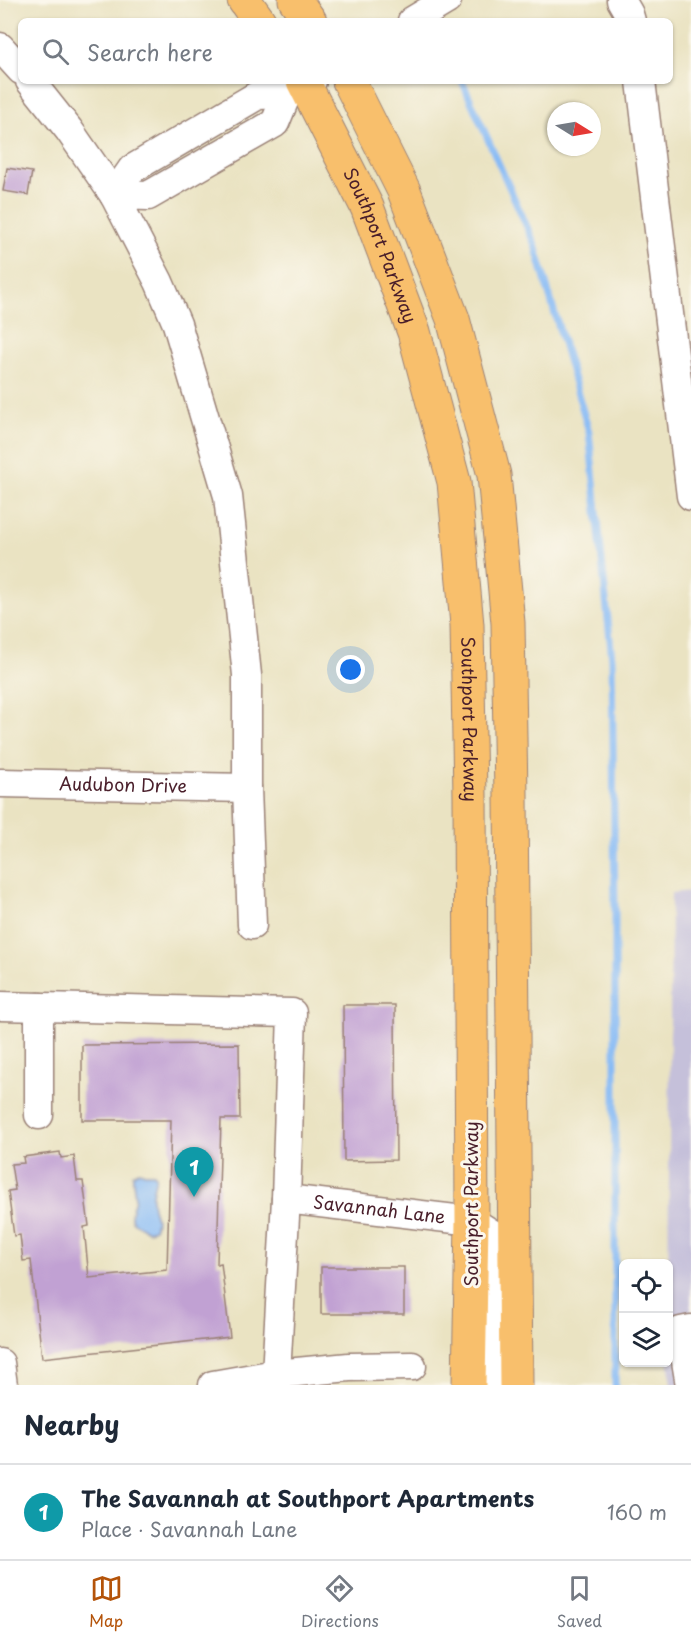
<!DOCTYPE html>
<meta charset="utf-8">
<style>
body{margin:0;font-family:"Playpen Sans",sans-serif;background:#f6f6f7;color:#1f2937}
.controls{position:absolute;right:18px;bottom:18px;display:grid;overflow:hidden;border-radius:9px;box-shadow:0 2px 4px #0004}
.controls button{width:54px;height:54px;display:grid;place-items:center;padding:0;border:0;border-bottom:2px solid #e0e1e3;background:#fff;color:#1f2937;font:30px sans-serif}
.compass{position:absolute;left:547px;top:102px;width:54px;height:54px;border-radius:50%;background:#fff;box-shadow:0 2px 4px #0004;rotate:101deg}
.you{position:absolute;left:351px;top:670px;width:21px;height:21px;margin:-15px;border:4px solid #fff;border-radius:50%;background:#1a73e8;box-shadow:0 0 0 9px #1a73e833}
.badge{display:grid;place-items:center;width:39px;height:39px;border-radius:50%;background:#b45309;color:#fff;font-size:20px;font-weight:700}
.pin{position:absolute;translate:-50% -50px;filter:drop-shadow(0 2px 3px #0008)}
.pin::after{content:'';position:absolute;top:32px;width:21px;height:18px;background:inherit;clip-path:polygon(0 0,100% 0,50% 100%)}
.list{margin:0;padding:0;list-style:none}
h2{display:flex;justify-content:space-between;align-items:center;height:78px;margin:0;padding:0 24px;font-size:26px}
h2 small{font-size:20px;font-weight:400;color:#747a83}
.list li{display:grid;grid-template-columns:39px 1fr auto;gap:18px;align-items:center;box-sizing:border-box;height:96px;padding:0 24px;border-top:2px solid #e0e1e3}
.list b{display:block;font-size:22px;white-space:nowrap}
.list p{margin:0;font-size:20px;white-space:nowrap;color:#747a83}
.list em{font-size:20px;font-style:normal;color:#747a83}
.icon{flex:none;width:33px;height:33px;fill:none;stroke:currentColor;stroke-width:2;stroke-linecap:round;stroke-linejoin:round}
.map{position:relative;flex:none;width:691px;height:1385px;overflow:hidden}
.search{position:absolute;background:#fff;box-shadow:0 2px 4px #0004;left:18px;right:18px;top:18px;height:66px;display:flex;align-items:center;gap:15px;box-sizing:border-box;padding:0 21px;border-radius:9px;color:#747a83;font-size:22px}
.sheet{height:174px;background:#fff}
nav{display:flex;justify-content:space-around;align-items:center;box-sizing:border-box;height:84px;border-top:2px solid #e0e1e3;background:#fff;font-size:16px;color:#747a83}
nav a{display:grid;justify-items:center;gap:3px}
nav .on{color:#b45309}
.map>svg:first-child{display:block}
</style>
<div class="map">
<svg width="691" height="1385" viewBox="0 0 691 1385">
<rect width="100%" height="100%" fill="#fbf7ec"/>
<filter id="ink" filterUnits="userSpaceOnUse"><feTurbulence type="fractalNoise" baseFrequency=".0167" numOctaves="2"/><feDisplacementMap in="SourceGraphic" scale="12" xChannelSelector="R" yChannelSelector="G"/><feConvolveMatrix kernelMatrix="1 2 1 2 8 2 1 2 1" color-interpolation-filters="sRGB"/></filter>
<filter id="wash" filterUnits="userSpaceOnUse"><feTurbulence type="fractalNoise" baseFrequency=".008" numOctaves="4" result="noise"/><feDisplacementMap in="SourceGraphic" scale="24" xChannelSelector="R" yChannelSelector="G"/><feGaussianBlur stdDeviation="1.35" result="paint"/><feColorMatrix in="noise" values="0 0 0 0 0 0 0 0 0 0 0 0 0 0 0 0 0 1.4 0 .05"/><feComposite in="paint" operator="in"/></filter>
<g filter="url(#wash)">
<rect width="100%" height="100%" fill="#eae3c2"/>
<path fill="#c5c0da" d="M691,891V1385H671L668,1356V1305L671,893Z"/>
<path fill="#88bbf5" stroke="#696d90" stroke-width="1.5" d="M139,1171L145,1173H154L156,1176C155,1184 151,1192 152,1200C152,1211 159,1218 154,1229C148,1232 147,1231 142,1227C139,1225 136,1224 133,1222C128,1216 134,1206 135,1198C135,1190 132,1183 133,1174Z"/>
<g fill="none" stroke-linecap="round" stroke-linejoin="round">
<path stroke="#88bbf5" stroke-width="7" d="M462,81L535,245L589,432L612,659L615,912V1385"/>
</g>
<g id="blocks">
<path fill="#c1a1d3" d="M7,168L32,172L28,195L3,191Z
M343,1005H395L396,1160L344,1161Z
M239,1044L240,1119H221L217,1264L221,1263L230,1337L42,1358L31,1260L23,1261L20,1235L14,1236L8,1191L15,1190L11,1164L24,1163L23,1157L60,1152L61,1158L74,1156L77,1181H83L89,1226L84,1227L89,1278L167,1270L171,1120H82V1045Z
M321,1267H404V1314H321Z"/>
</g>
</g>
<g filter="url(#ink)">
<use href="#blocks" fill-opacity="0" stroke="#9a8176" stroke-width="1.5"/>
<g fill="none" stroke-linecap="round" stroke-linejoin="round">
<g stroke="#9a8176" stroke-width="31">
<g id="minor">
<path d="M621,0L629,14L631,21"/>
<path d="M412,21L447,0"/>
<path d="M0,47L21,70"/>
<path d="M30,81L69,130L114,195L159,282L177,324L228,496L247,675V788L252,925"/>
<path d="M641,81L691,496"/>
<path d="M114,195L132,169L258,95L287,94L312,81"/>
<path d="M114,195L148,196L275,123L287,94"/>
<path id="s1" d="M0,783L247,788"/>
<path d="M0,1006L292,1013L286,1199L276,1374"/>
<path d="M39,1007V1115"/>
<path id="s2" d="M286,1199L472,1221L494,1235L496,1385"/>
<path d="M0,1363L3,1385"/>
<path d="M213,1385L276,1374L349,1367L412,1366"/>
<path d="M690,1385L681,1331L691,1329"/>
</g>
</g>
<g stroke="#9a8176" stroke-width="35">
<g id="major">
<path d="M244,0L259,21"/>
<path d="M295,0L310,21"/>
<path id="s3" d="M303,81L367,207L414,332L454,482L467,625L470,796L472,1221L469,1385"/>
<path d="M349,81L404,191L453,319L494,475L508,623L511,795L516,1385"/>
</g>
</g>
<use href="#minor" stroke="#fff" stroke-width="28"/>
<use href="#major" stroke="#f8bf6c" stroke-width="33"/>
</g>
</g>
<g text-anchor="middle" stroke-width="6" stroke-linejoin="round" paint-order="stroke">
<g font-size="18" fill="#4a1f2b" stroke="#fbf7ec">
<text dy="6" stroke="none"><textPath href="#s3" startOffset="182">Southport Parkway</textPath></text>
<text dy="6" stroke="none"><textPath href="#s3" startOffset="668">Southport Parkway</textPath></text>
<text dy="6" stroke="none"><textPath href="#s1" startOffset="123">Audubon Drive</textPath></text>
<text transform="translate(472 1204) rotate(-90)" y="6">Southport Parkway</text>
<text dy="6" stroke="none"><textPath href="#s2" startOffset="94">Savannah Lane</textPath></text>
</g>
</g>
</svg>
<div class="controls">
<button><svg class="icon" aria-label="locate" viewBox="0 0 24 24"><circle cx="12" cy="12" r="6"/><path d="M12 2v4M12 18v4M2 12h4M18 12h4"/></svg></button>
<button><svg class="icon" aria-label="layers" viewBox="0 0 24 24"><path d="M12 4l9 5-9 5-9-5zM3 14l9 5 9-5"/></svg></button>
</div>
<svg class="compass" viewBox="-18 -18 36 36"><path d="M0-13l5 13h-10z" fill="#e53935"/><path d="M0 13l5-13h-10z" fill="#747a83"/></svg>
<div class="you"></div>
<div class="pin badge" style="left:194px;top:1197px;background:#0f9aa8">1</div>
<div class="search"><svg class="icon" aria-label="search" viewBox="0 0 24 24"><circle cx="10" cy="10" r="6"/><path d="M15 15l6 6"/></svg>Search here</div>
</div>
<section class="sheet">
<h2>Nearby<small></small></h2>
<ul class="list">
<li><span class="badge" style="background:#0f9aa8">1</span><div><b>The Savannah at Southport Apartments</b><p>Place · Savannah Lane</p></div><em>160 m</em></li>
</ul>
</section>
<nav>
<a class="on"><svg class="icon" aria-label="map" viewBox="0 0 24 24"><path d="M3 6l6-2 6 2 6-2v14l-6 2-6-2-6 2zM9 4v14M15 6v14"/></svg>Map</a>
<a><svg class="icon" aria-label="directions" viewBox="0 0 24 24"><path d="M12 3l9 9-9 9-9-9zM9 14v-3h6M13 9l2 2-2 2"/></svg>Directions</a>
<a><svg class="icon" aria-label="saved" viewBox="0 0 24 24"><path d="M7 4h10v16l-5-4-5 4z"/></svg>Saved</a>
</nav>
